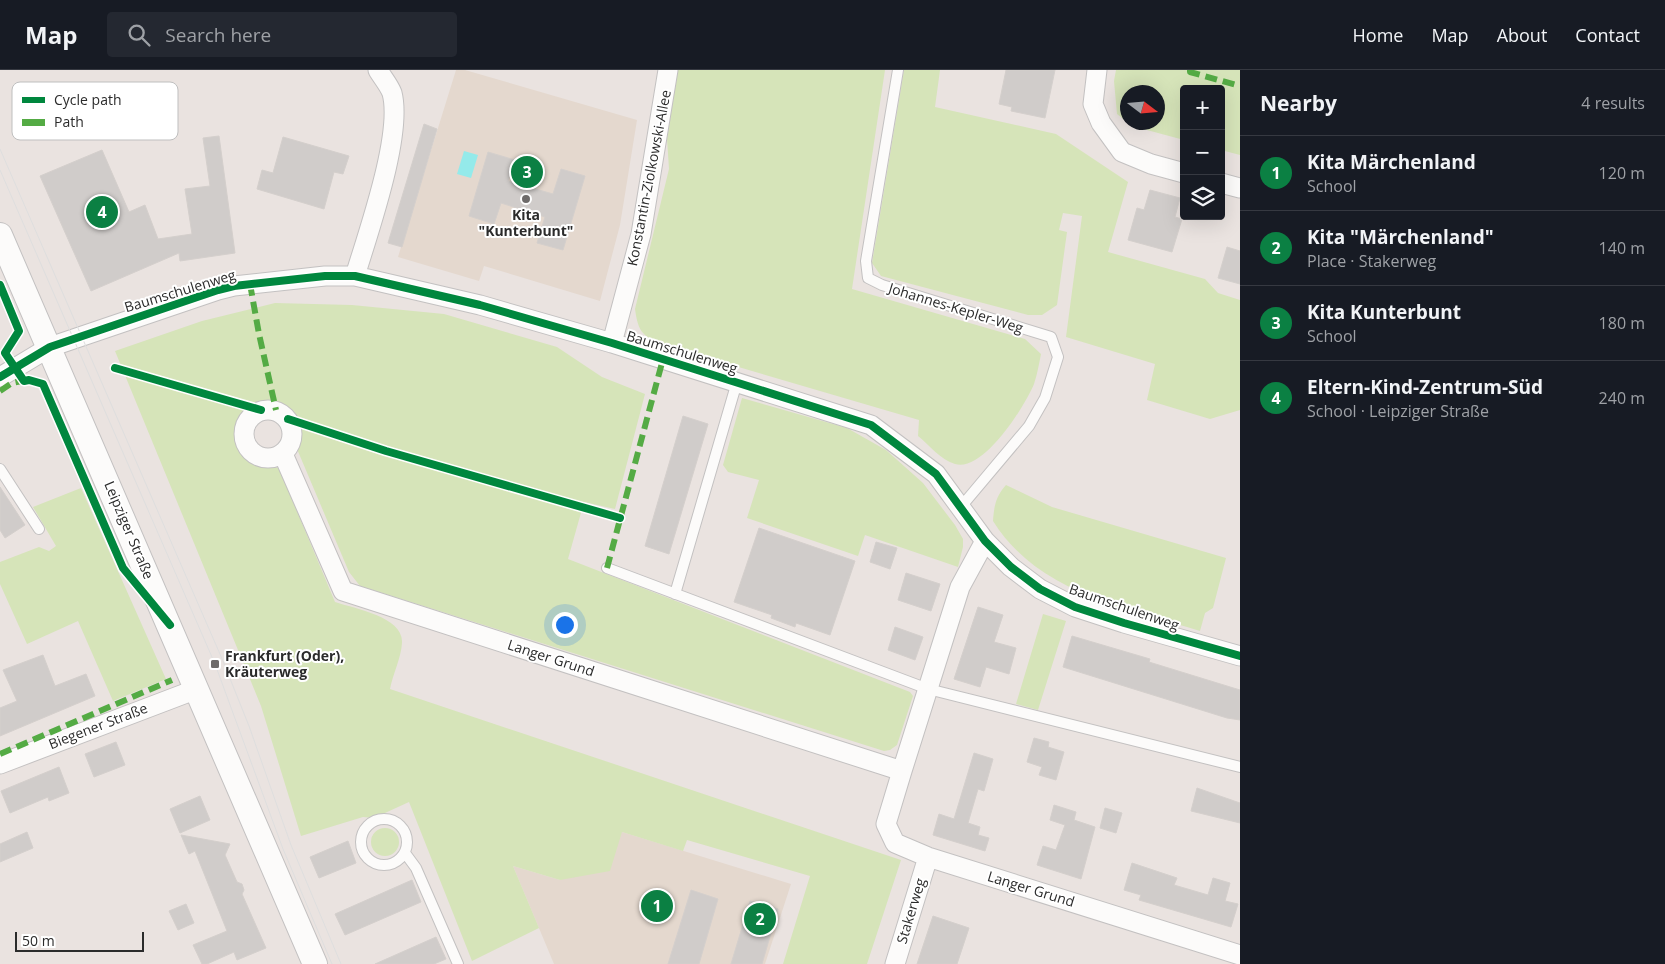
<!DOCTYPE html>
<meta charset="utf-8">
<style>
body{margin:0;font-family:"Open Sans",sans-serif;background:#242831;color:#f1f3f6}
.controls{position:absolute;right:15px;top:15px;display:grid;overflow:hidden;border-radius:5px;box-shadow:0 5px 20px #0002}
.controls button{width:45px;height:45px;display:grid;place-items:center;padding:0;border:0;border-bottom:1px solid #363941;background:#171b24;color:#f1f3f6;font:25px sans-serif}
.compass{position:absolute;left:1120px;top:15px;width:45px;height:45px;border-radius:50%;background:#171b24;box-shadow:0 5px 20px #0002;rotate:106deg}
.scale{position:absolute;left:15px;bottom:12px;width:129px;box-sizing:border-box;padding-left:5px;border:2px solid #2b2b2b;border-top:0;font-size:14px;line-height:18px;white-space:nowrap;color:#2b2b2b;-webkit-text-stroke:4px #fff;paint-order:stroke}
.you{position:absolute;left:564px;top:554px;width:18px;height:18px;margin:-12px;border:4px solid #fff;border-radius:50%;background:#1a73e8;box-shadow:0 0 0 8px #1a73e833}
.badge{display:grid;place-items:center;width:32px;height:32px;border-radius:50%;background:#0b8043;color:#fff;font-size:16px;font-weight:700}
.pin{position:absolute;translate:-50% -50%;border:2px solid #fff;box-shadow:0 1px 5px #0006}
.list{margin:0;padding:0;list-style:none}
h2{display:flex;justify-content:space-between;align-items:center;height:65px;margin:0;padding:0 20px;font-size:21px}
h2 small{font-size:16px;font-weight:400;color:#9ea1a6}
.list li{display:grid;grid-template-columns:32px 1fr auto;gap:15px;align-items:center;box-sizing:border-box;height:75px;padding:0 20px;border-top:1px solid #363941}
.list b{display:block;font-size:19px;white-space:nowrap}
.list p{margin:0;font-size:16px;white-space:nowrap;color:#9ea1a6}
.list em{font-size:16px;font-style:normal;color:#9ea1a6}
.icon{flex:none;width:28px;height:28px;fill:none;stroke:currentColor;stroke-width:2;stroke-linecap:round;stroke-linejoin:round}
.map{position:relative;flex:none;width:1240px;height:894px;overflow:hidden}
header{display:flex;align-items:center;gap:30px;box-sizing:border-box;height:70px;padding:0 25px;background:#171b24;border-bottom:1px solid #363941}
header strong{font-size:24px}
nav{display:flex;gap:28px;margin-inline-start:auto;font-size:18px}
.search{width:350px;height:45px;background:#242831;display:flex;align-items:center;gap:12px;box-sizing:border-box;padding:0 18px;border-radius:5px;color:#9ea1a6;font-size:19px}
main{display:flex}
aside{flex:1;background:#171b24}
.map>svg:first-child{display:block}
</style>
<header>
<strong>Map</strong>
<div class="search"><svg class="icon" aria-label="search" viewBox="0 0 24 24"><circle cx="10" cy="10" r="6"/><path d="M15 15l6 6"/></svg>Search here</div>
<nav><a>Home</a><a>Map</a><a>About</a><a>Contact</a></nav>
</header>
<main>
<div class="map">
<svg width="1240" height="894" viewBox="0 0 1240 894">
<rect width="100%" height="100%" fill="#eae3e0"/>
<path fill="#e4d8ce" d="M456,0H465L637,50L620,155L600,231L484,196L479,211L398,187Z
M622,762L791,814L765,894H554L513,796L560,810Z"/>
<path fill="#d6e4b9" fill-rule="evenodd" d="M678,0H885L852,219L1025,269L1041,284C1039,294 1037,305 1034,314C1025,336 983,403 955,394C941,390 929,375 918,366L919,350L660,274C641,265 638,260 635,239L669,99L667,69Z
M904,0H940L935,37L1056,64L1128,112L1108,182L1205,209L1218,223L1240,230V340L1210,349L1147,330L1155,294L1066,267L1082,146L1063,143L1059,160L1067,162L1057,235L1042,245H1028L881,206L872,193Z
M1116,0H1240V85L1221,80V19H1184V70L1132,56L1117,44L1114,11ZM1128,22H1158V52H1128Z
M275,233L352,235L444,244L557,277L602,307L645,324L615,439L584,432L568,489L910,622L913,626L897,675L890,680L884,681L360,516L349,502L297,379V358L289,342L268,334L255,336C251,342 243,349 241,355C233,381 257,395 279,398L335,532C356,539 404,547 402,573C401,588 393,604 390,619L901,790L867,894H783L810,806L687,770L683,781L622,762L610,801L560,810L513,796L539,858L472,891L409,732L374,748L363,747L301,766L261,636L115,281L202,251Z
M742,328L847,358L886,380L923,413L955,455L963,469V477L958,497L865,465L858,486L747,448L759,410L728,402L723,395Z
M1006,415L1052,437L1226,488L1213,538L1205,543L1200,561C1125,538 1038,523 993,451C994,436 996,426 1006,415Z
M81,418L166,609L113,631L78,551L27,574L0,514V492L39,477L49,481L56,476L33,437Z
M1043,544L1066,551L1038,640L1016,634Z
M371 772a14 14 0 1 1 28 0a14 14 0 1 1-28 0Z"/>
<path fill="#94eaea" d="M464,81L478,85L471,108L457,104Z"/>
<path fill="#d0ccca" stroke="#d4cfcc" d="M1006,0H1055L1045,48L1011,41L1012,37L999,34Z
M424,54L437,59L402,177L388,173Z
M219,66L235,183L180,191L179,183L91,221L40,106L102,80L129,142L145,135L158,169L192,164L185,119L210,116L203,68Z
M283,67L349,86L343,104L334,102L324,139L257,119L262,100L273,103Z
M488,82L515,90L508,111L553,124L561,99L585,106L563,180L537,173L545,147L501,133L494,154L469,146Z
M1150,120L1180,128L1175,147L1182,149L1172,182L1128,170L1137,138L1144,140Z
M1227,177L1240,181V214L1218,208Z
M683,346L708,354L669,484L645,476Z
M0,417L25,455L5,468L0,460Z
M759,458L855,491L830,565L796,553L795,557L771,548L772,545L734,532Z
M876,472L897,478L890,499L870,492Z
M906,503L940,514L931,541L898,530Z
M978,537L1003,545L994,572L1016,578L1009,604L986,597L980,617L954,609Z
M895,557L923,567L915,590L888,580Z
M1072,566L1150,589L1149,592L1240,620V650L1227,648L1063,597Z
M43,585L55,616L86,604L95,626L0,666V638L17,631L3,600Z
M1034,668L1049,672L1048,677L1064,682L1056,710L1039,705L1042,697L1027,692Z
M116,672L125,695L94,707L85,684Z
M974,683L993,689L984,721L978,719L968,753L980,757L978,765L989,768L985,781L933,765L939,744L954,749Z
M59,697L69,723L49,731L48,727L10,743L1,721Z
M1197,718L1240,733V753L1191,741Z
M200,726L210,750L180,763L170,739Z
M1054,735L1076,742L1074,750L1095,757L1081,809L1037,795L1043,776L1056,780L1065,755L1050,750Z
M1105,738L1122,743L1116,763L1100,758Z
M27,762L33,778L0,792V774Z
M181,765L230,774L225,785L237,812L242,814L244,820L242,824L266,878L237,890L234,882L207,894H202L193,875L227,861L195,781L189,784Z
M348,771L356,793L319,808L310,787Z
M1132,793L1177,808L1174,815L1208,825L1213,808L1230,813L1225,831L1238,834L1231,857L1139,830L1141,825L1124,820Z
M412,810L421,832L345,865L335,844Z
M691,820L718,829L699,894H668Z
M750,831L778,839L762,894H731Z
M186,834L194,853L178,860L169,841Z
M933,846L969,858L957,894H917Z
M436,867L446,889L434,894H375Z"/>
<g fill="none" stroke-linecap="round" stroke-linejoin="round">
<g stroke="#c3c1c1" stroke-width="12">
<path id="service" d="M898,0L866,191L868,208L882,215L1051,267L1058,287L1045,328L1029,356L960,438
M0,399L39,459
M607,498L928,619L1240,697
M675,524L737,312
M361 772a23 23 0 1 1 46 0a23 23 0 1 1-46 0Z
M405,783L416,798L458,894"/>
</g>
<g stroke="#c3c1c1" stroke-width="21">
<path id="minor" d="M1097,0L1093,34L1101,53L1122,82L1151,94L1184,103
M1221,113L1240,118
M355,206C368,163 403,64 392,23C389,15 382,7 378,0
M612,273L641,164L668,0
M0,307L50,277L218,220L234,216L325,206H355L480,235L612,273L871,355L936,404L985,471L1011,497L1040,519L1075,537L1124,553L1240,586
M244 364a24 24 0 1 1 48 0a24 24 0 1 1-48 0Z
M283,384L343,521L902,701
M985,471L960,517L902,701L886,754L895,773L928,787L1240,885
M0,694L197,619
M895,894L928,787"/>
</g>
<g stroke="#c3c1c1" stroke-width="26">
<path id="tertiary" d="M0,165L315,894"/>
</g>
<use href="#service" stroke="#fcfbfa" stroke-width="10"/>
<use href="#minor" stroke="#fcfbfa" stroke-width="19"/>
<use href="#tertiary" stroke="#fcfbfa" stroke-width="24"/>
<path stroke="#dedede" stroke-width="1" d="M0,79L223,591L249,656L291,775L341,894
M0,100L215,594L283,779L332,894"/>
<path stroke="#54ab44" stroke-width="6" stroke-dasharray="12 6" stroke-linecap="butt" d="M1190,0V2L1240,16
M250,214L259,264L276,340
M0,321L12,313L27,310
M607,498L663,289
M0,684L172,610"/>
<g stroke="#fff" stroke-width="11">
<path id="cycleway" d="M0,215L19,261L5,283L24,311L29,310L43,314L123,498L170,555
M115,298L261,340
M0,307L50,277L218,220L234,216L325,206H355L480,235L612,273L871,355L936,404L985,471L1011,497L1040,519L1075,537L1124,553L1240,586
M288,349L386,381L620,448"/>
</g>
<use href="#cycleway" stroke="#00873e" stroke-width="8"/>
</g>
<g fill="#6e6b6a" stroke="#fff" stroke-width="2">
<circle cx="526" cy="129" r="5"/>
<rect x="210" y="589" width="10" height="10" rx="2.5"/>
</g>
<g text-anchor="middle" stroke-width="4" stroke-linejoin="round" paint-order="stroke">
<g font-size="14" fill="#2b2b2b" stroke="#fff">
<text transform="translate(649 108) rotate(-79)" y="5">Konstantin-Ziolkowski-Allee</text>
<text transform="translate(180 221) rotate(-17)" y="5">Baumschulenweg</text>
<text transform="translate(956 238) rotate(17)" y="5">Johannes-Kepler-Weg</text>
<text transform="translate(682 282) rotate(17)" y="5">Baumschulenweg</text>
<text transform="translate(129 460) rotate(67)" y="5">Leipziger Straße</text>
<text transform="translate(1124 537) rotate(19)" y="5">Baumschulenweg</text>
<text transform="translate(551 588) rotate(18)" y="5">Langer Grund</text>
<text transform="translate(98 656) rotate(-21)" y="5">Biegener Straße</text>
<text transform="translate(1031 819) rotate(17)" y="5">Langer Grund</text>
<text transform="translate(911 841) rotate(-73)" y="5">Stakerweg</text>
</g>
<g font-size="14" font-weight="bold" fill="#2b2b2b" stroke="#fff">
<text x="526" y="150">Kita<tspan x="526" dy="16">"Kunterbunt"</tspan></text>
<text x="225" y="591" text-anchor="start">Frankfurt (Oder),<tspan x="225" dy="16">Kräuterweg</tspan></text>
</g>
</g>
<rect x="12" y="12" width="166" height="58" rx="8" fill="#fff" stroke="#bfbfbf" stroke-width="1"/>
<rect x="22" y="27" width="23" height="6" fill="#00873e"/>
<rect x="22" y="49" width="23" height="7" fill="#54ab44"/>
<g font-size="14" fill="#2b2b2b">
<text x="54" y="35">Cycle path</text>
<text x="54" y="57">Path</text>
</g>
</svg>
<div class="controls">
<button>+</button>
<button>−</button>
<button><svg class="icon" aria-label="layers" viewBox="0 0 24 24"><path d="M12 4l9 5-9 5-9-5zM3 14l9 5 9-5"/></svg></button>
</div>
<svg class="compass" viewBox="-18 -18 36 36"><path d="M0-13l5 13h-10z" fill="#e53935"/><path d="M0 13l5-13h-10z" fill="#9ea1a6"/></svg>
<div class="scale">50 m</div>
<div class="you"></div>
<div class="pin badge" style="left:657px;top:836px">1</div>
<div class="pin badge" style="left:760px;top:849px">2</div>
<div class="pin badge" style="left:527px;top:102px">3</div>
<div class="pin badge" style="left:102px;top:142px">4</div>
</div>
<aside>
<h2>Nearby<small>4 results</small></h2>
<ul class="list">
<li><span class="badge">1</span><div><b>Kita Märchenland</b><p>School</p></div><em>120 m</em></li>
<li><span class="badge">2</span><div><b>Kita &quot;Märchenland&quot;</b><p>Place · Stakerweg</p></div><em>140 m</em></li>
<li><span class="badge">3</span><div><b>Kita Kunterbunt</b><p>School</p></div><em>180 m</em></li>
<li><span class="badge">4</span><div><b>Eltern-Kind-Zentrum-Süd</b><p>School · Leipziger Straße</p></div><em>240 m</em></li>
</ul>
</aside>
</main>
